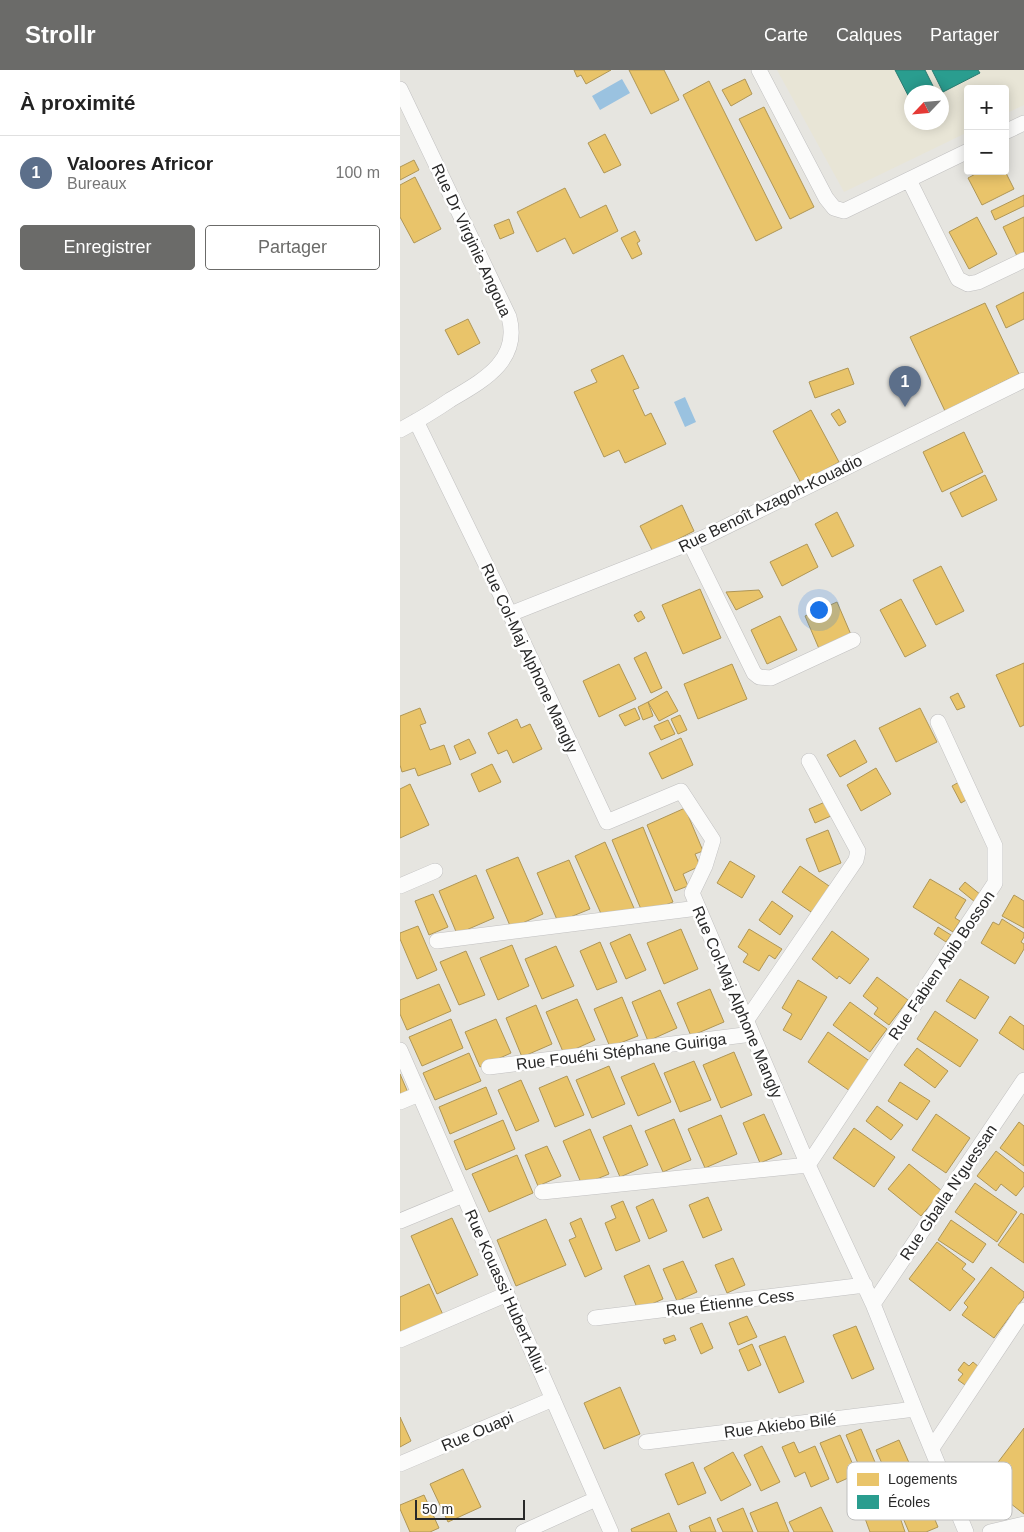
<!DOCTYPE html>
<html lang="fr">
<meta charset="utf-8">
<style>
body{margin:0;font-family:Arial,sans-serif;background:#f2f2f2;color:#222}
.controls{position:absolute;right:15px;top:15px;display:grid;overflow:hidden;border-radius:5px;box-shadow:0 2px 12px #0003}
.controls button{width:45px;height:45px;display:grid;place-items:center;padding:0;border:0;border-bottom:1px solid #e0e0e0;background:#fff;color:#222;font:25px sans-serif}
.compass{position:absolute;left:504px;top:15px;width:45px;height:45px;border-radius:50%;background:#fff;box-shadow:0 2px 12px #0003;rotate:244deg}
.scale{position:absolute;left:15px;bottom:12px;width:110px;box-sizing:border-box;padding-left:5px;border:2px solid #292929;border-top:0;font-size:14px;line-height:18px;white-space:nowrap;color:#292929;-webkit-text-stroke:4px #fff;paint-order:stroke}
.you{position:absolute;left:418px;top:539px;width:18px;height:18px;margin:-12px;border:4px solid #fff;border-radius:50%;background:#1a73e8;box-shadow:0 0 0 8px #1a73e833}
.badge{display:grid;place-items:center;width:32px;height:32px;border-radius:50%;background:#6b6b69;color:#fff;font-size:16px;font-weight:700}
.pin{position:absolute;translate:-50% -41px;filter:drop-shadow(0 1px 2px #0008)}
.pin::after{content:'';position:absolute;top:26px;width:18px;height:15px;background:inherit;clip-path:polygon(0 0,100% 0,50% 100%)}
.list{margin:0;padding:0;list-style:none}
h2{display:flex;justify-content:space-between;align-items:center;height:65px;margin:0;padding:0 20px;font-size:21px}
h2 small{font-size:16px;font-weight:400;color:#767676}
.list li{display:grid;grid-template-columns:32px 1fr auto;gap:15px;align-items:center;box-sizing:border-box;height:75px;padding:0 20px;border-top:1px solid #e0e0e0}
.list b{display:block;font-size:19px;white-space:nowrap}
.list p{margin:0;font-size:16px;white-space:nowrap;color:#767676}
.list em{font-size:16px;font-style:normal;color:#767676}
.actions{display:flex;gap:10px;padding:15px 20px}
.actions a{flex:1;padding:11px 0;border:1px solid #6b6b69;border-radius:5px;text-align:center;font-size:18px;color:#6b6b69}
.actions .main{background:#6b6b69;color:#fff}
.map{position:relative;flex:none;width:624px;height:1462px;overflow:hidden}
header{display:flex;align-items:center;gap:30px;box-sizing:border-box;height:70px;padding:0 25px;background:#6b6b69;color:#fff}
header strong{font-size:24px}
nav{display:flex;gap:28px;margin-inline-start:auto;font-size:18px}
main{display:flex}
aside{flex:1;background:#fff}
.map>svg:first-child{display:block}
</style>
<header>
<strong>Strollr</strong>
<nav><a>Carte</a><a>Calques</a><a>Partager</a></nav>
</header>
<main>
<aside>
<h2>À proximité<small></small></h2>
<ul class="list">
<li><span class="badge" style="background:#5c6f8a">1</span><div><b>Valoores Africor</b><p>Bureaux</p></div><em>100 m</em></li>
</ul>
<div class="actions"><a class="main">Enregistrer</a><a>Partager</a></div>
</aside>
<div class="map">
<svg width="624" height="1462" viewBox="0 0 624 1462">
<rect width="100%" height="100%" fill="#e6e5e0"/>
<path fill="#e8e5d6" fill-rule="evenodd" d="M377,0H624V35L605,44V19H568V62L444,122ZM512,22H542V52H512Z"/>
<path fill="#9ac2e0" d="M222,9L230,23L200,40L192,26Z
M285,327L296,352L285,357L274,332Z"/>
<path fill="#e9c46a" stroke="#af9656" d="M174,0H211L186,14L181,5L177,7Z
M229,0H264L279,30L251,44Z
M345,9L352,24L331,36L322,20Z
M309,11L382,158L356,171L283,25Z
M364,37L414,137L390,149L339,49Z
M205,64L221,95L204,103L188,73Z
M14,90L19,100L0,110V97Z
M581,101H605L614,119L582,135L568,108Z
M15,107L41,159L14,173L0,147V115Z
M165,118L180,148L206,135L218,161L173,184L165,168L137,182L117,142Z
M624,125V136L595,150L591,141Z
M577,147L597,184L569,199L549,162Z
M624,147V182L617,186L603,157Z
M109,149L114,163L100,169L94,155Z
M235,161L240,171L237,173L242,184L232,189L221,168Z
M624,222V249L606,258L596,236Z
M585,233L619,304L545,341L510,267Z
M68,249L80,273L58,285L45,260Z
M223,285L239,318L233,320L245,346L251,343L266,374L225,393L219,380L204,387L174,322L197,312L191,300Z
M448,298L454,314L415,328L409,312Z
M439,339L446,352L439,356L431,344Z
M411,340L439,392L401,413L373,361Z
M564,362L583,402L542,422L523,382Z
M585,405L597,430L562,447L550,423Z
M282,435L294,461L253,482L240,456Z
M437,442L454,476L432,487L415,454Z
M407,474L418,497L382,516L370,492Z
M541,496L564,541L536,555L513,510Z
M300,519L321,568L283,584L262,535Z
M359,520L363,527L336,540L326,522Z
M501,529L526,576L505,587L480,540Z
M437,532L452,567L420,581L405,546Z
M241,541L245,548L238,552L234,545Z
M380,546L397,580L367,594L351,560Z
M246,582L262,618L251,623L234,588Z
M624,593V655L620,657L596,605Z
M219,594L236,629L199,647L183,611Z
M332,594L347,629L298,649L284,614Z
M267,621L278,641L259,651L248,632Z
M558,623L565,637L557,640L550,627Z
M248,632L253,646L243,650L238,637Z
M20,638L26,653L20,655L30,680L44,675L51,694L18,706L15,698L2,702L0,695V646Z
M235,638L240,649L225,656L219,645Z
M520,638L537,672L496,692L479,658Z
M280,645L287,660L278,664L271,649Z
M117,649L121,658L130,654L142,679L113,693L107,680L98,684L88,663Z
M268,650L275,664L261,670L254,656Z
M281,668L293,695L262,709L249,683Z
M69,669L76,683L60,690L54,676Z
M455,670L467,692L440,707L427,685Z
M92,694L101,712L79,722L71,704Z
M476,698L491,724L461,741L447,715Z
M559,712L568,729L561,733L552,716Z
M10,714L29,755L0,768V719Z
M425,732L431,746L415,753L409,739Z
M285,738L303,781L295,784L300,796L283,804L288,816L275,821L247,755Z
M243,757L273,832L243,844L212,770Z
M428,760L441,793L419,802L406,769Z
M205,772L237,845L203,848L175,786Z
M118,787L143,844L111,858L86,800Z
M169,790L190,839L158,852L137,803Z
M330,791L355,806L342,828L317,813Z
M400,796L432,818L414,844L382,822Z
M76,805L94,848L57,864L39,821Z
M530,809L566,830L555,848L560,851L553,862L513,837Z
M565,812L581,825L575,832L559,819Z
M33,824L48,857L29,865L15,831Z
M614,825L624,831V858L602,846Z
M372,831L393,846L380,865L359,850Z
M602,849L624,863V867L621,872L624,874V879L615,894L581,873L593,852L599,855Z
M18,856L37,900L17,909L0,869V863Z
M538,857L551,865L546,872L534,864Z
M281,859L298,899L264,914L247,873Z
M349,859L382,879L375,889L369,885L359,901L343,892L348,884L338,877Z
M432,861L469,889L450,914L439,906L437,909L412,889Z
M230,864L246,900L226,909L210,873Z
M200,872L217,912L197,920L180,881Z
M112,875L129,916L98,930L80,888Z
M156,876L174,916L142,929L125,889Z
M66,881L85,925L59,935L40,892Z
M477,907L508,930L489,955L474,944L478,938L463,926Z
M560,909L589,927L575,949L546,931Z
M398,910L427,927L401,970L383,960L392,944L382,938Z
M39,914L51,941L7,960L0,944V930Z
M310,919L324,952L291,966L277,933Z
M260,920L277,958L248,971L232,932Z
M222,927L238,966L210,977L194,939Z
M177,929L195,970L164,984L146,942Z
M450,932L487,959L470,982L433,955Z
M136,935L152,974L122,987L106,948Z
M535,941L578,970L560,997L517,969Z
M610,946L624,956V980L599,963Z
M51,949L63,978L22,996L9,967Z
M96,949L111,983L80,997L65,962Z
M428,962L471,992L450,1021L408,992Z
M517,978L548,1001L535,1018L504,995Z
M334,982L352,1025L321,1038L303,995Z
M69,983L81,1011L35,1030L23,1003Z
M294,991L311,1030L280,1042L264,1003Z
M254,993L271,1032L238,1046L221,1007Z
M209,996L225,1034L192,1048L176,1010Z
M0,1004L9,1025L0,1029Z
M167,1006L184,1045L155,1057L139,1018Z
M121,1010L139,1051L116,1061L98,1020Z
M500,1012L530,1031L517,1050L488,1031Z
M86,1017L97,1044L50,1064L39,1037Z
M477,1036L503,1055L491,1070L466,1051Z
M364,1044L382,1084L360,1093L343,1053Z
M536,1044L570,1068L546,1103L512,1080Z
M321,1045L337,1084L305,1098L288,1059Z
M274,1049L291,1090L263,1102L245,1061Z
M103,1050L115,1079L66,1100L54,1071Z
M619,1052L624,1056V1096L600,1078Z
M231,1055L248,1095L220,1107L203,1067Z
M454,1058L495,1087L474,1117L433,1088Z
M190,1059L209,1104L182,1115L163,1071Z
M147,1076L161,1106L138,1116L125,1085Z
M596,1081L624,1103V1116L616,1126L601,1114L596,1121L577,1106Z
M117,1085L133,1123L89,1142L72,1104Z
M509,1094L542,1121L521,1146L488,1119Z
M575,1113L617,1142L597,1172L555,1142Z
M308,1127L322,1160L303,1168L289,1135Z
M253,1129L267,1161L249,1169L236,1137Z
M223,1131L240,1171L216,1181L205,1153L216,1148L211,1136Z
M621,1143L624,1145V1193L598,1175Z
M52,1148L78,1205L37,1224L11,1166Z
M181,1148L202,1199L185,1207L169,1170L176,1167L170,1153Z
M146,1149L166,1195L116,1216L97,1170Z
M551,1150L586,1174L573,1193L538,1170Z
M537,1172L566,1194L562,1199L575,1209L550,1241L509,1209Z
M333,1188L345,1215L327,1223L315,1195Z
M283,1191L297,1222L277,1231L263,1199Z
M249,1195L263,1229L238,1240L224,1206Z
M591,1197L624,1222V1227L594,1268L562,1245L568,1237L564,1233Z
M29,1214L44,1247L0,1266V1227Z
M347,1246L357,1267L338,1275L329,1253Z
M302,1253L313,1278L301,1284L290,1258Z
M456,1256L474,1299L452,1309L433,1265Z
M274,1265L276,1270L265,1274L263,1269Z
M385,1266L404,1312L379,1323L359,1276Z
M352,1274L361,1295L348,1301L339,1280Z
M564,1292L569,1296L573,1292L579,1297L565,1315L558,1310L563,1304L558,1300Z
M220,1317L240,1364L204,1379L184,1333Z
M0,1347L11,1371L0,1377Z
M624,1358V1444L583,1412Z
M461,1359L485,1416L470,1422L446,1365Z
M440,1365L457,1404L437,1413L420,1373Z
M499,1370L510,1395L487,1405L476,1380Z
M394,1372L399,1383L415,1376L429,1409L411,1417L405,1402L395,1407L382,1377Z
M362,1376L380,1412L361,1421L344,1385Z
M333,1382L351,1415L321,1431L304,1398Z
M293,1392L306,1423L278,1435L265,1404Z
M63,1399L81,1437L48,1452L30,1414Z
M518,1409L538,1457L526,1462H509L491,1420Z
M491,1421L505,1462H470L459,1432Z
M24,1425L39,1458L30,1462H10L0,1439V1435Z
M377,1432L389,1462H358L350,1443Z
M421,1437L433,1462H394L389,1452Z
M343,1438L353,1462H323L317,1449Z
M269,1443L277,1462H232L231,1459Z
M310,1447L316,1462H291L289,1456Z"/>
<path fill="#2a9d8f" stroke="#2a7a70" d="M495,0H525L536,22H512V33Z
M532,0H578L580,3L543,22Z"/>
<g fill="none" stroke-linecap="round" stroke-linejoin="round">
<g stroke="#c1c0c0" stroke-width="16">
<path id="minor" d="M359,0L426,128L434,138L444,141L568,81
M0,19L109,247C121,291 82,311 50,330C34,341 17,351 0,360
M605,62L624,53
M509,110L558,209L568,214L578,212L624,190
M16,351L110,544L207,752L281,721L313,770L305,796L292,823L408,1095L473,1234L515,1339L566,1462
M290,473L354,603L359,607L371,608L453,570
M110,544L305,467L624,310
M0,816L35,801
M37,871L298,838
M346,951L456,790L458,781L409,691
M0,980L211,1462
M89,997L352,964
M0,1032L19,1024
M142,1122L408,1095L595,813V776L538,652
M0,1151L63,1125
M473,1234L624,1010
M195,1248L465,1215
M0,1270L107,1224
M246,1372L515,1339
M532,1378L624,1240
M0,1394L153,1329
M123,1462L196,1429
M590,1462L624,1454"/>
</g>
<use href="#minor" stroke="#fbfbfa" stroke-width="15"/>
</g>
<g text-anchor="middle" stroke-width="5" stroke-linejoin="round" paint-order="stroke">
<g font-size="16" fill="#292929" stroke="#fff">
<text transform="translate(72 170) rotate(65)" y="6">Rue Dr Virginie Angoua</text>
<text transform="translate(370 433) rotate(-26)" y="6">Rue Benoît Azagoh-Kouadio</text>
<text transform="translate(130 588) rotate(65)" y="6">Rue Col-Maj Alphone Mangly</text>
<text transform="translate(541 895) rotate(-56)" y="6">Rue Fabien Abib Bosson</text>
<text transform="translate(338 932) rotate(67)" y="6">Rue Col-Maj Alphone Mangly</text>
<text transform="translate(221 981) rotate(-7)" y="6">Rue Fouéhi Stéphane Guiriga</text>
<text transform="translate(548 1122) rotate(-56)" y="6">Rue Gballa N'guessan</text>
<text transform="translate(106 1221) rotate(66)" y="6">Rue Kouassi Hubert Allui</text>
<text transform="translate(330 1232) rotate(-7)" y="6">Rue Étienne Cess</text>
<text transform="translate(380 1355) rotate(-7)" y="6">Rue Akiebo Bilé</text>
<text transform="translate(77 1361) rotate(-23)" y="6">Rue Ouapi</text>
</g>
</g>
<rect x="447" y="1392" width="165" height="58" rx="8" fill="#fff" stroke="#bfbfbf" stroke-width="1"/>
<rect x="457" y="1403" width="22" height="13" fill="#e9c46a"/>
<rect x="457" y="1425" width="22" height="14" fill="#2a9d8f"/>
<g font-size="14" fill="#292929">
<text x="488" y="1414">Logements</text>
<text x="488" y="1437">Écoles</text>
</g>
</svg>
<div class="controls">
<button>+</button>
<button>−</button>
</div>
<svg class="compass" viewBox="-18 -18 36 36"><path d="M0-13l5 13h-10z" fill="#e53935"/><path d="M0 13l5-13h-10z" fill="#767676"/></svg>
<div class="scale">50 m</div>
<div class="you"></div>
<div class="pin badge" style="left:505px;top:337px;background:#5c6f8a">1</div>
</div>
</main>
